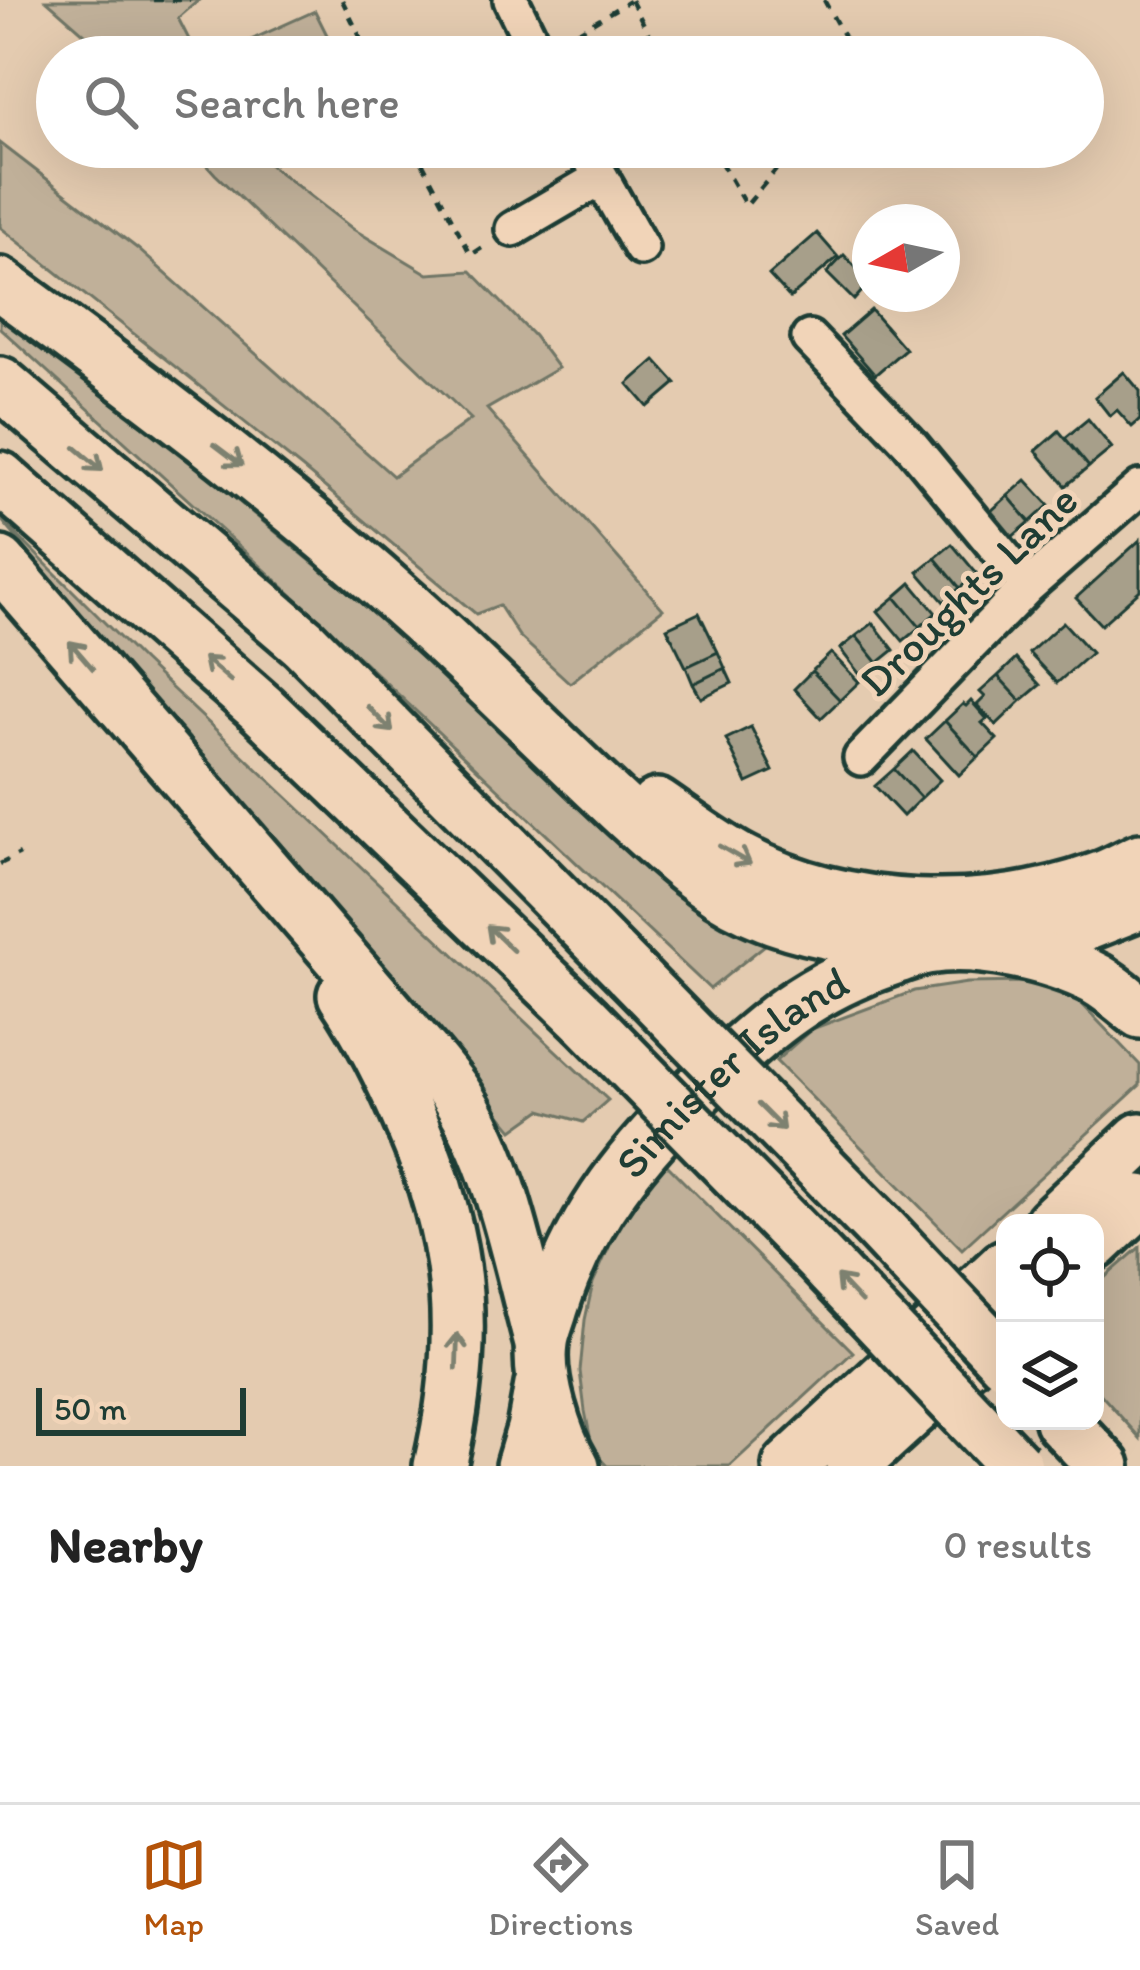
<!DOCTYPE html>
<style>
body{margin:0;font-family:Itim,sans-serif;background:#f2f2f2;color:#222}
.controls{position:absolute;right:36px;bottom:36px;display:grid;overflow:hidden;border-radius:24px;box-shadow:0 12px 48px #0002}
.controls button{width:108px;height:108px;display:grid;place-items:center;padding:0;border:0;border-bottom:3px solid #e0e0e0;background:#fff;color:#222;font:60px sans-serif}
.compass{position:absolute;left:852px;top:204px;width:108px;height:108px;border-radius:50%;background:#fff;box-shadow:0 12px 48px #0002;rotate:261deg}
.scale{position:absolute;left:36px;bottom:30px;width:210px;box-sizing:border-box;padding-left:12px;border:6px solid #1f3d34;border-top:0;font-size:33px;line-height:42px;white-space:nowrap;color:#1f3d34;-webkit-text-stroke:9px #f1d4b8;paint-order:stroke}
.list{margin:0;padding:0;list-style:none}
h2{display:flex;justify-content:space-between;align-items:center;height:156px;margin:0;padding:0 48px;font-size:51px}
h2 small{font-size:39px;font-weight:400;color:#767676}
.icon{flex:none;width:66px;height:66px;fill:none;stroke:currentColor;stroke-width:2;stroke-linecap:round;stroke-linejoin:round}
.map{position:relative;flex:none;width:1140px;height:1466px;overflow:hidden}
.search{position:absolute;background:#fff;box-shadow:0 12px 48px #0002;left:36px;right:36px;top:36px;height:132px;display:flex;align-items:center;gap:30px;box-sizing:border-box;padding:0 42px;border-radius:66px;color:#767676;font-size:45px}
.sheet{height:336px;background:#fff}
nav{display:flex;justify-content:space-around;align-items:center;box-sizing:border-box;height:168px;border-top:3px solid #e0e0e0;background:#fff;font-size:33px;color:#767676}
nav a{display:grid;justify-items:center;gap:6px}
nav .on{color:#b45309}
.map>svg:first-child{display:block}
</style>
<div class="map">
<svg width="1140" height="1466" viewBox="0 0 1140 1466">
<rect width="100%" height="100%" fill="#e4cbb0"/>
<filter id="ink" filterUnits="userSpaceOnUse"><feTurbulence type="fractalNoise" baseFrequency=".00833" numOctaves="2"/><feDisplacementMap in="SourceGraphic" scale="24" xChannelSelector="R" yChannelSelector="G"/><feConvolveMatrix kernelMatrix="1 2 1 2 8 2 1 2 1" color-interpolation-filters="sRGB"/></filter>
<g filter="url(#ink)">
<path fill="#c0b099" stroke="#707666" stroke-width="3" d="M46,0H199L178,18L198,57H111Z
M315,11L338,57H224L222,53Z
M0,143L138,249L393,476L471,419L215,174L191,147H247L353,229L428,274L471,271L534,336L558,368L487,409L663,609L570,683L519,636L499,605L476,614L302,468L0,227Z
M0,304L770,941L710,989L310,611L0,328Z
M0,518L143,661L608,1100L583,1122L541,1110L513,1130Z
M1035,982L1078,1000L1140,1065V1085L962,1249L776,1061L812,1029L914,991L967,983Z
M664,1162L853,1352L730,1466H607L593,1451L585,1411L580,1371L585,1320L593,1283L621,1221Z
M1140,1247V1438L1095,1388V1286Z"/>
<path fill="#a79f8a" stroke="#1f3d34" stroke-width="3" d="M817,233L838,257L790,298L769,275Z
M844,255L870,282L854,300L827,273Z
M871,310L905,349L875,375L841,336Z
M655,360L676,383L648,407L628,384Z
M1124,372L1140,391V420L1132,427L1117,410L1110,416L1095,397Z
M1088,419L1112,448L1089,467L1065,438Z
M1059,431L1089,467L1066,486L1036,451Z
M1026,480L1049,505L1030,522L1008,496Z
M1008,496L1030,522L1011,538L989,513Z
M1140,540V590L1101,625L1076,598Z
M952,544L977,574L960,588L935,558Z
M935,558L960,588L944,602L918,572Z
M911,583L936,613L920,627L895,597Z
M895,597L920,627L903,641L878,611Z
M699,613L718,652L686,667L667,628Z
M1063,622L1091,653L1057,683L1029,653Z
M873,623L894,650L878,663L856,636Z
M856,636L878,663L861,676L840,649Z
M718,652L725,668L693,684L686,667Z
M831,653L859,682L840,700L812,671Z
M1016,659L1040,685L1021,701L998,676Z
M725,668L732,683L701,698L693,684Z
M812,671L840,700L821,718L794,689Z
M998,676L1021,701L996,725L977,705L985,697L980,692Z
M971,701L987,719L982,723L997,739L978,757L945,721L963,704L966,706Z
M945,721L978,757L959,775L926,739Z
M751,727L773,771L747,783L726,739Z
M913,751L940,780L921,798L894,769Z
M894,769L921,798L903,816L875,786Z"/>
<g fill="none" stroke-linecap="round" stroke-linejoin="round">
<g stroke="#1f3d34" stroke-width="42">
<path id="minor" d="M511,0L539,57
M584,147L641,248
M513,229L600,178
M809,338L907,440L1028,586
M861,758L1028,586L1140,488"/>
</g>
<g stroke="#1f3d34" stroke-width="60">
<g id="highway">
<path d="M0,284C152,395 304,510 442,638C502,694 560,752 620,808C660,845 701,886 750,908C806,934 868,939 928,947"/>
<path d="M0,383L304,643L630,973"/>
<path d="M0,478L261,708L585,1019"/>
<path d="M0,563L426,1056C436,1068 446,1080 455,1093C502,1164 519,1263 541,1344"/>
<path d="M657,805C685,824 712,845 742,861C847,916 987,919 1098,879C1113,874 1126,866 1140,860"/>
<path d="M1004,944L1082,926L1140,903"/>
<path d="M344,995C371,1035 393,1080 412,1125C463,1244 469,1340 440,1466"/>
<path d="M1051,1223L1140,1139"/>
<path d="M1095,1243L1140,1201"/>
<path d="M1061,1421L1104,1466"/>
<path d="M522,1466L533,1429L541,1385"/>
<path id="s1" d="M573,1466C555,1436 537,1378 542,1343C543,1332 549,1319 552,1308C581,1215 636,1150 704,1084C765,1025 811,986 892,959C904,955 916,950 927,948C976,939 1052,956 1096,979C1112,988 1126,1001 1140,1012"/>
<path d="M789,1466L1005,1266"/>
<path d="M852,1466L1005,1326"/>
</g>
</g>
<path stroke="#1f3d34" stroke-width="4.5" stroke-dasharray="9 9" stroke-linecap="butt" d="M153,0H190
M342,0L370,57
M631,0L661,57
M824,0L855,57
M562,41L629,1
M414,147L471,255L488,244
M712,147L746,206L795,147
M0,864L20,854"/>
<use href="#minor" stroke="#f1d4b8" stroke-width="33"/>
<use href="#highway" stroke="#f1d4b8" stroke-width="51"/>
<g stroke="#1f3d34" stroke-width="60" stroke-linecap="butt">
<path id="highway-bridge" d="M630,973L875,1223L1005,1361
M585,1019L820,1259L1016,1466"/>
</g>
<use href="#highway-bridge" stroke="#f1d4b8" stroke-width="51"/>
</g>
<defs><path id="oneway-shaft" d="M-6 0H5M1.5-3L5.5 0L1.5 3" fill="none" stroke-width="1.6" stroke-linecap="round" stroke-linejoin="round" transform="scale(3)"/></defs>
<g stroke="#7d816f">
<use href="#oneway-shaft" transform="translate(228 455) rotate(37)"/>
<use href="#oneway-shaft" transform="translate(89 459) rotate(40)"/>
<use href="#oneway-shaft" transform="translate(81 655) rotate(-131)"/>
<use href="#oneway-shaft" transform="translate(217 669) rotate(-139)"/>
<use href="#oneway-shaft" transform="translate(380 719) rotate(45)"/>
<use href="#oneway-shaft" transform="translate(735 855) rotate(30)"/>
<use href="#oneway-shaft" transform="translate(500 938) rotate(-136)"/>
<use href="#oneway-shaft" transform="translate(771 1117) rotate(45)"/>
<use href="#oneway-shaft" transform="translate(849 1289) rotate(-133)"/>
<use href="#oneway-shaft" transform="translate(457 1351) rotate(-88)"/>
</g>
</g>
<g text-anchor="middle" stroke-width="10" stroke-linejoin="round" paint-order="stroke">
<g font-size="45" fill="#1f3d34" stroke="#f1d4b8">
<text transform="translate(968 590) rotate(-44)" y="16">Droughts Lane</text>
<text dy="16" stroke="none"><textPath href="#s1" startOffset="468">Simister Island</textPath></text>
</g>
</g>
</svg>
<div class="controls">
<button><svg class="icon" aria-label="locate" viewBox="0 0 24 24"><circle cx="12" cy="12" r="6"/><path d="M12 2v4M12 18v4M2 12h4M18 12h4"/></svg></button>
<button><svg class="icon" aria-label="layers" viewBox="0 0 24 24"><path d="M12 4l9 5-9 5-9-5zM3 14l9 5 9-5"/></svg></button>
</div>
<svg class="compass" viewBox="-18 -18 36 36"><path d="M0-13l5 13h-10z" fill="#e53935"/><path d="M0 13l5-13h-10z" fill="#767676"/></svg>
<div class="scale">50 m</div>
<div class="search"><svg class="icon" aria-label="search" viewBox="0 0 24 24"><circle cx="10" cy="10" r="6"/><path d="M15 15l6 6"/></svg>Search here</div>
</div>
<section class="sheet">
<h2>Nearby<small>0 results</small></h2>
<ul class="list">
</ul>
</section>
<nav>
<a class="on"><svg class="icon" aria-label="map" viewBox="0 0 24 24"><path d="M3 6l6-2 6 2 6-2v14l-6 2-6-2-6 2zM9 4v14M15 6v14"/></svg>Map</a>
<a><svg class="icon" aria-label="directions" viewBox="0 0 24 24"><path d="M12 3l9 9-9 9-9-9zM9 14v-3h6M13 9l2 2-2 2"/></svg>Directions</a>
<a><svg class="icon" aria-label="saved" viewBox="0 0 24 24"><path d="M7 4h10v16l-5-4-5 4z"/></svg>Saved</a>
</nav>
